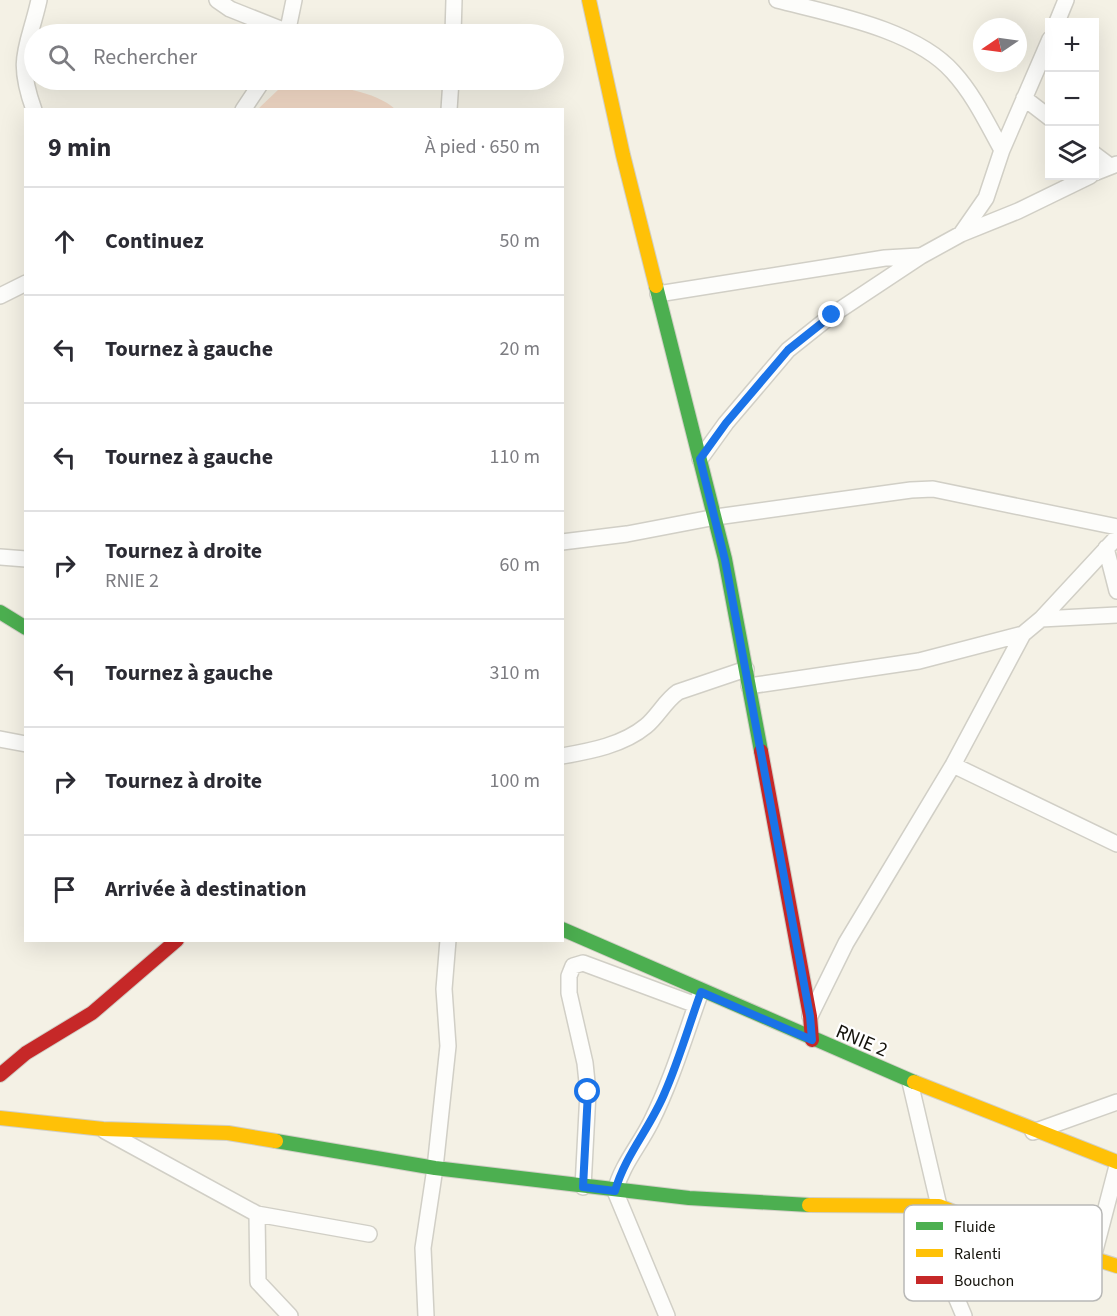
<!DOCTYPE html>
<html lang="fr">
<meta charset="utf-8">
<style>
body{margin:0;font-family:"Source Sans 3",sans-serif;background:#f7f7f7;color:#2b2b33}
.controls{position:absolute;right:18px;top:18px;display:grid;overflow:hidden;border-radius:0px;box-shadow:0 6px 24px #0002}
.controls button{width:54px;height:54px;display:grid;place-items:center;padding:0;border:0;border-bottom:2px solid #e1e1e2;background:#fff;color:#2b2b33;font:30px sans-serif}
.compass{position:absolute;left:973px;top:18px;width:54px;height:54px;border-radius:50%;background:#fff;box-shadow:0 6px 24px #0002;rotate:257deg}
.stop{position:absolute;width:18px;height:18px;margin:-14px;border:4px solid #1a73e8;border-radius:50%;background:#fff}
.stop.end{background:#1a73e8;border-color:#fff;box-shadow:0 2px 6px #0008}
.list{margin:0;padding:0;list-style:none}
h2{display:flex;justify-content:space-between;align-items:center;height:78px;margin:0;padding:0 24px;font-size:26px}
h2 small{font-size:20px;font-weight:400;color:#7c7c81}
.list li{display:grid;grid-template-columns:39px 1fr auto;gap:18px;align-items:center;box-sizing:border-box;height:108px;padding:0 24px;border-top:2px solid #e1e1e2}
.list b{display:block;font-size:22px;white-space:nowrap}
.list p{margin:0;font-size:20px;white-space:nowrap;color:#7c7c81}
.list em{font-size:20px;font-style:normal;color:#7c7c81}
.icon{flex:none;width:33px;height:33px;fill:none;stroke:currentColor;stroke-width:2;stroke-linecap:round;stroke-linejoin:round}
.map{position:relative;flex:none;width:1117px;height:1316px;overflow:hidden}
.search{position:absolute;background:#fff;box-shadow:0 6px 24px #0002;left:24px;top:24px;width:540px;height:66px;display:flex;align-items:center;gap:15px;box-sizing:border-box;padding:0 21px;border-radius:33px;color:#7c7c81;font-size:22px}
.panel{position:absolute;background:#fff;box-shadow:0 6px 24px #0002;left:24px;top:108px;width:540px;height:834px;border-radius:0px}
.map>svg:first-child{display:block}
</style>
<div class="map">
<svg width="1117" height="1316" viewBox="0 0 1117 1316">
<rect width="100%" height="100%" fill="#f4f1e5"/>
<path fill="#f2d9c6" d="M309,83C335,86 375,91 395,109H258L279,89Z"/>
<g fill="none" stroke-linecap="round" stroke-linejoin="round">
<g stroke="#d1cfc6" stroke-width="18">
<path id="street" d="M217,0L230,9L288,32
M777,0C831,14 915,29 953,72C974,95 987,123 1002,150
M1057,22L1066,0
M287,34L294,0
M453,34L454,0
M1024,98L1050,118
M34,110C15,57 28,49 39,0
M243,110L263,80
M449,110L451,80
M1094,154L1110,166
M1094,173L1117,164
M961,234L986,198L1002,150L1050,39
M658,294L885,258L919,256
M0,296L26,283
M700,459L726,423L788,350L832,315L921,256L961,234L1018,211L1090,176
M562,542L627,534L716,517L911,490L933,489L1117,527
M1106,548L1117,591
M0,557L26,559
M1041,619L1117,615
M749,686L919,661L1023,634
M0,739L26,744
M562,756C591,751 623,745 646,726C658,716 665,701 678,692L746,669
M953,765L1117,844
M810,1016L846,943L953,765L1023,634L1041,619L1117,537
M910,1082L939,1206L956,1297L964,1316
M105,1131L257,1214L258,1282L290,1316
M1033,1132L1117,1102
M583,1187L588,1092L585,1063L569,993V976L573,966L583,963L696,1005
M257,1214L369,1234
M947,1245L976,1221
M1093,1258L1117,1166
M426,1316L423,1248L435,1168L448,1046L444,989L448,940
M667,1316L615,1191C622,1165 639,1146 651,1122C671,1082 684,1039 699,997"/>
</g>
<g stroke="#d1cfc6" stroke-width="16">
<path id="fast" d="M656,286L725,559L761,751
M0,612L26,628
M562,929L914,1082
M276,1141L435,1168L689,1198L809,1205"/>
</g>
<g stroke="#d1cfc6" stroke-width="16">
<path id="slow" d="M589,0L623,155L656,286
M914,1082L1117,1162
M0,1118L103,1129L228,1133L276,1141
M809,1205L939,1206L976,1221L1117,1266"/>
</g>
<g stroke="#d1cfc6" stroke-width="16">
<path id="jam" d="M761,751L810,1016L812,1040
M0,1075L26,1053L92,1013L177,940"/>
</g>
<use href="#street" stroke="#fdfdfb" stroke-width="15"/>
<use href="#fast" stroke="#4caf50" stroke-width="14"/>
<use href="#slow" stroke="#ffc107" stroke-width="14"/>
<use href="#jam" stroke="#c62828" stroke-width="14"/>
</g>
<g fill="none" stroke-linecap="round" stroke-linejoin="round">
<path stroke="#1a73e8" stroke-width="8" d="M588,1092L583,1187L615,1191C625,1155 651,1127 665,1092C679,1060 689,1025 701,992L812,1040L810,1016L725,560L700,459L726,423L788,350L832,315"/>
</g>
<g text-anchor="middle" stroke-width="4.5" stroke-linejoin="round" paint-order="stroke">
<g font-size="20" fill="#14120b" stroke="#fff">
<text transform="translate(862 1040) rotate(23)" y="7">RNIE 2</text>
</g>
</g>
<rect x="904" y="1205" width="198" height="96" rx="9" fill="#fff" stroke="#b8b8b6" stroke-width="1.5"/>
<rect x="916" y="1222" width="27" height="8" fill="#4caf50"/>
<rect x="916" y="1249" width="27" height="8" fill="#ffc107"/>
<rect x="916" y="1276" width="27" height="8" fill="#c62828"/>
<g font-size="16" fill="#14120b">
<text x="954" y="1232">Fluide</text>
<text x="954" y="1259">Ralenti</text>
<text x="954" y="1286">Bouchon</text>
</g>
</svg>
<div class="controls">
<button>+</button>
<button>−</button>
<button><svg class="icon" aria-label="layers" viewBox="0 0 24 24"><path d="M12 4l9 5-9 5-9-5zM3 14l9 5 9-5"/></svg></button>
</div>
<svg class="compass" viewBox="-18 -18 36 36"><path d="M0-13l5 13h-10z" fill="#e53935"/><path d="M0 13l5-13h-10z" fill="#7c7c81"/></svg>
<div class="stop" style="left:588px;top:1092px"></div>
<div class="stop end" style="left:832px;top:315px"></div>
<div class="search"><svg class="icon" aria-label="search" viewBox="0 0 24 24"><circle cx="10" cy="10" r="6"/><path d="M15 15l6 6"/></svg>Rechercher</div>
<section class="panel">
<h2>9 min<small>À pied · 650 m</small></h2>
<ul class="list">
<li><svg class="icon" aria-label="ahead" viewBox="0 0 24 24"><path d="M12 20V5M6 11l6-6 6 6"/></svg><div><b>Continuez</b></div><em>50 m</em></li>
<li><svg class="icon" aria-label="left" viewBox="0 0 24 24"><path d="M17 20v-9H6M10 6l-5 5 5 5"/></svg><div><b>Tournez à gauche</b></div><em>20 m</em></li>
<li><svg class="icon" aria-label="left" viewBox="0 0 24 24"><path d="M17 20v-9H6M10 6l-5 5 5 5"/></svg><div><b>Tournez à gauche</b></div><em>110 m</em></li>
<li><svg class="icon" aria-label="right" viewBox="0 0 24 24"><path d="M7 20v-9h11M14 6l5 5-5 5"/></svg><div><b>Tournez à droite</b><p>RNIE 2</p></div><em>60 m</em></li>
<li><svg class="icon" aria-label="left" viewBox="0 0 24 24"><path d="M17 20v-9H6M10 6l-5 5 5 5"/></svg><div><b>Tournez à gauche</b></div><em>310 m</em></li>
<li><svg class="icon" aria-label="right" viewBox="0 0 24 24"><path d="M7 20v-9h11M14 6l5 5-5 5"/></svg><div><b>Tournez à droite</b></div><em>100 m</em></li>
<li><svg class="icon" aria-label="arrive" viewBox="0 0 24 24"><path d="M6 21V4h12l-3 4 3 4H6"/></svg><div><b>Arrivée à destination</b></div></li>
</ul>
</section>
</div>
